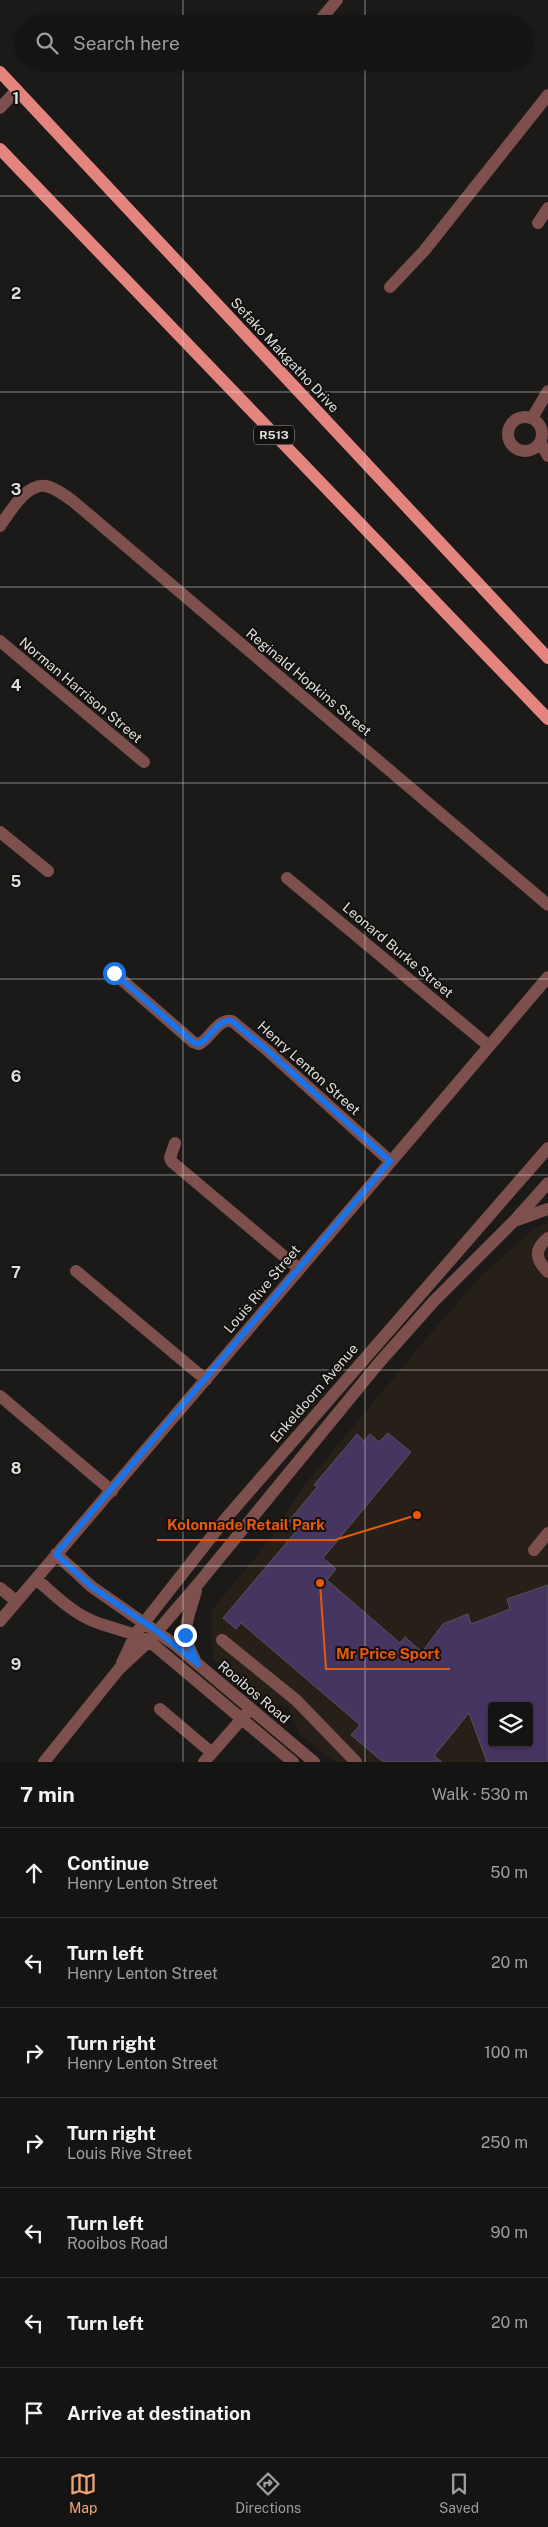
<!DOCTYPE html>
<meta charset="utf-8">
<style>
body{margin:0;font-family:"Public Sans",sans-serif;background:#1e1d1b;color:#f1f3f6}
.controls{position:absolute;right:15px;bottom:15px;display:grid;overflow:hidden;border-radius:5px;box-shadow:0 1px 4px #0004}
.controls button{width:45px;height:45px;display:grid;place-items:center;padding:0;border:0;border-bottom:1px solid #343332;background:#151412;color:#f1f3f6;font:25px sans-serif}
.stop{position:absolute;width:15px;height:15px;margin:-11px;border:4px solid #1a73e8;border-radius:50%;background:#fff}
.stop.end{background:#1a73e8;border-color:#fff;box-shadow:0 1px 5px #0008}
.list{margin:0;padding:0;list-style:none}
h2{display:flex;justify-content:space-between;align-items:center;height:65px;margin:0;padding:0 20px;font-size:21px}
h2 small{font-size:16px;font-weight:400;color:#9d9e9f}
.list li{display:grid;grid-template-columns:32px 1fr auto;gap:15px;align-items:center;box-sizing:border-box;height:90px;padding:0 20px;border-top:1px solid #343332}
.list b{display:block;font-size:19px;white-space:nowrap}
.list p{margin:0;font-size:16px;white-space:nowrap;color:#9d9e9f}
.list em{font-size:16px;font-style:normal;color:#9d9e9f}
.icon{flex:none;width:28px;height:28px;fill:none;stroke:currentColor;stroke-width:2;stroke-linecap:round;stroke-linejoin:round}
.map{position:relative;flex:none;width:548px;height:1762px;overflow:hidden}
.search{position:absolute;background:#151412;box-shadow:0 1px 4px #0004;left:15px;right:15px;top:15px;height:55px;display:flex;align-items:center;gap:12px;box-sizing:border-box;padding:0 18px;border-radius:28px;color:#9d9e9f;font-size:19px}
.sheet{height:695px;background:#151412}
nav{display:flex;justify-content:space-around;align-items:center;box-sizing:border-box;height:70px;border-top:1px solid #343332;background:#151412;font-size:14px;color:#9d9e9f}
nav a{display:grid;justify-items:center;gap:2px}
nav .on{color:#efa377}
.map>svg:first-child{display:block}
</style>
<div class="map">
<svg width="548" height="1762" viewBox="0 0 548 1762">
<rect width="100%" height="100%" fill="#1c1a18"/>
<path fill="#262019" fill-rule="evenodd" d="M548,1222V1762H336L300,1735L288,1706L266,1702L213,1659L211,1611L268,1542L303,1487L426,1339L481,1276L534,1229ZM492,1706H529V1743H492Z"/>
<path fill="#463461" stroke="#555458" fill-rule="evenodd" d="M388,1433L411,1452L323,1558L336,1569L327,1580L400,1643L405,1637L422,1652L443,1624L468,1614L471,1624L510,1609L507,1599L548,1585V1762H487L469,1713L434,1756L442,1762H383L351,1735L360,1725L241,1623L236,1629L223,1618L298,1529L289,1521L317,1487L314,1485L357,1434L364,1441L370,1434L379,1442ZM492,1706H529V1743H492Z"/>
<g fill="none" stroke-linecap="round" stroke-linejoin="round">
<path stroke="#7e504d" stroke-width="12" d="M321,19L337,0
M0,108L17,90
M538,223L548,208
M390,287L424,251L548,95
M508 434a17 17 0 1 1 34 0a17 17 0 1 1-34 0Z
M532,418L548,391
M540,442L548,456
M0,526C10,512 26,483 46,486C56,488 66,496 74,502L548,905
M0,641L144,762
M0,832L48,871
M287,878L489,1046
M114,973L193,1042L199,1044C210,1039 218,1018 232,1021L267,1050L390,1161
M175,1143L170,1158L172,1162L298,1268
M517,1220L548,1209
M548,1238C533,1250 536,1260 548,1272
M76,1271L206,1380
M0,1396L112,1491
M534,1550L548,1533
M56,1554L92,1587L174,1644L314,1762
M36,1579C53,1593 72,1613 93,1621C112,1629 131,1631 149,1641L293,1762
M0,1588L16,1601
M0,1621L548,977
M222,1640L296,1700L356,1762
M195,1660C179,1630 188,1620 196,1591
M122,1663L136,1633L227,1517L548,1148
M160,1709L212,1753
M44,1762L119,1669L149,1641L198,1584L378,1364L434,1301L515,1220L548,1183
M204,1762L247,1713"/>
<path stroke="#e3857e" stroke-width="12" d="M0,72L548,658
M0,149L548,719"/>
</g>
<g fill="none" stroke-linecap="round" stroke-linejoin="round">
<path stroke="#1a73e8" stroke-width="6" d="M114,973L193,1042L199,1044C210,1039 218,1018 232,1021L267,1050L390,1161L56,1554L92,1587L157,1631L198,1664L185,1635"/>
</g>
<path fill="none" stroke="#dfdedc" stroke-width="1" stroke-opacity="0.55" d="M183,0V24M365,0V24M183,61V1762M365,61V1762M0,196H548M0,392H548M0,587H548M0,783H548M0,979H548M0,1175H548M0,1370H548M0,1566H548"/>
<g text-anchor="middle" stroke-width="4" stroke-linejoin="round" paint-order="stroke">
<rect fill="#13110f" stroke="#a2a09e" stroke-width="1" x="254" y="425.5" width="40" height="19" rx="4"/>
<g font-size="12" font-weight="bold" fill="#dfdedc">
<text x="274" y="439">R513</text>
</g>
<g font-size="14" fill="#dfdedc" stroke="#13110f">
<text transform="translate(285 355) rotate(47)" y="5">Sefako Makgatho Drive</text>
<text transform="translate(309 682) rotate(40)" y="5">Reginald Hopkins Street</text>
<text transform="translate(81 690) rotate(40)" y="5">Norman Harrison Street</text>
<text transform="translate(398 950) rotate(40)" y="5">Leonard Burke Street</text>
<text transform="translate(309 1068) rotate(42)" y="5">Henry Lenton Street</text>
<text transform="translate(262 1289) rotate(-50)" y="5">Louis Rive Street</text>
<text transform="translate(314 1393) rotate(-49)" y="5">Enkeldoorn Avenue</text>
<text transform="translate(254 1692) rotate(40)" y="5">Rooibos Road</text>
</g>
</g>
<g font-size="16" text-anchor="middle" font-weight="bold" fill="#dfdedc" stroke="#13110f" stroke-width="4" stroke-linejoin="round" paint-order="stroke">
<text x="16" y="104">1</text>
<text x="16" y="299">2</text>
<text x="16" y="495">3</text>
<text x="16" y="691">4</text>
<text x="16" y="887">5</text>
<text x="16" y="1082">6</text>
<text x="16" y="1278">7</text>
<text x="16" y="1474">8</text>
<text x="16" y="1670">9</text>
</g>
<path fill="none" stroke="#e8590c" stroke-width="2" d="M417 1515L335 1540H157M320 1583L326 1669H450"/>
<g fill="#e8590c" stroke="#13110f" stroke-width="2">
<circle cx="417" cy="1515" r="5"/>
<circle cx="320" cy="1583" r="5"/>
</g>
<g font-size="15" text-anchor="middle" font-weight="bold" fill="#e8590c" stroke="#13110f" stroke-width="4" stroke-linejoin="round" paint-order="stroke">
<text x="246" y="1530">Kolonnade Retail Park</text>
<text x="388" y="1659">Mr Price Sport</text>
</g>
</svg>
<div class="controls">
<button><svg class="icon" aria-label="layers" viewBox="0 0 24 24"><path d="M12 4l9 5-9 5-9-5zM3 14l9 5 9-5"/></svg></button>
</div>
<div class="stop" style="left:114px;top:973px"></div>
<div class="stop end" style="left:185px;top:1635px"></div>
<div class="search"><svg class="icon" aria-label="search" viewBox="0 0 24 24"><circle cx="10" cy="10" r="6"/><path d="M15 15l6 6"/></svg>Search here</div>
</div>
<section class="sheet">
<h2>7 min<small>Walk · 530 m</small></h2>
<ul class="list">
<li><svg class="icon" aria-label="ahead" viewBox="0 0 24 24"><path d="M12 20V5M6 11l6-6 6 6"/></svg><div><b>Continue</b><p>Henry Lenton Street</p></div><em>50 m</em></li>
<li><svg class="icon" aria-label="left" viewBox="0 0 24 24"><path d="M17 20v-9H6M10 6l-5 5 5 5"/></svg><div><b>Turn left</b><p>Henry Lenton Street</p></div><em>20 m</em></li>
<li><svg class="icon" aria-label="right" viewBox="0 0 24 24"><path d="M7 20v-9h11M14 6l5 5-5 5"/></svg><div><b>Turn right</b><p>Henry Lenton Street</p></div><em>100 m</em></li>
<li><svg class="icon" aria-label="right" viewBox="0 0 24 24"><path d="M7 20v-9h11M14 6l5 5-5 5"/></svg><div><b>Turn right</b><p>Louis Rive Street</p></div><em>250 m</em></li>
<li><svg class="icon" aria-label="left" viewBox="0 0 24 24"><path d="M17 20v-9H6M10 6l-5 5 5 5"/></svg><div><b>Turn left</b><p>Rooibos Road</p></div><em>90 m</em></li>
<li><svg class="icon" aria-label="left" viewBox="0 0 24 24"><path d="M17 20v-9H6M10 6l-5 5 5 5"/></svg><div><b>Turn left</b></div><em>20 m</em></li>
<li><svg class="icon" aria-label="arrive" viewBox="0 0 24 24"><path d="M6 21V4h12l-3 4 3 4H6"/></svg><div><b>Arrive at destination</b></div></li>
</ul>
</section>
<nav>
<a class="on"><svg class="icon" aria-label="map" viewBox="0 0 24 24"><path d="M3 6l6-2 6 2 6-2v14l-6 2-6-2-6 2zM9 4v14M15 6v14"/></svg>Map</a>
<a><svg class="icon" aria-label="directions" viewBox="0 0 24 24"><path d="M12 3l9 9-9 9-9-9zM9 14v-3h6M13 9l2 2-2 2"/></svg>Directions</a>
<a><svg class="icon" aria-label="saved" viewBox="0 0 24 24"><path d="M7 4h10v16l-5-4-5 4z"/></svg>Saved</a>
</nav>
